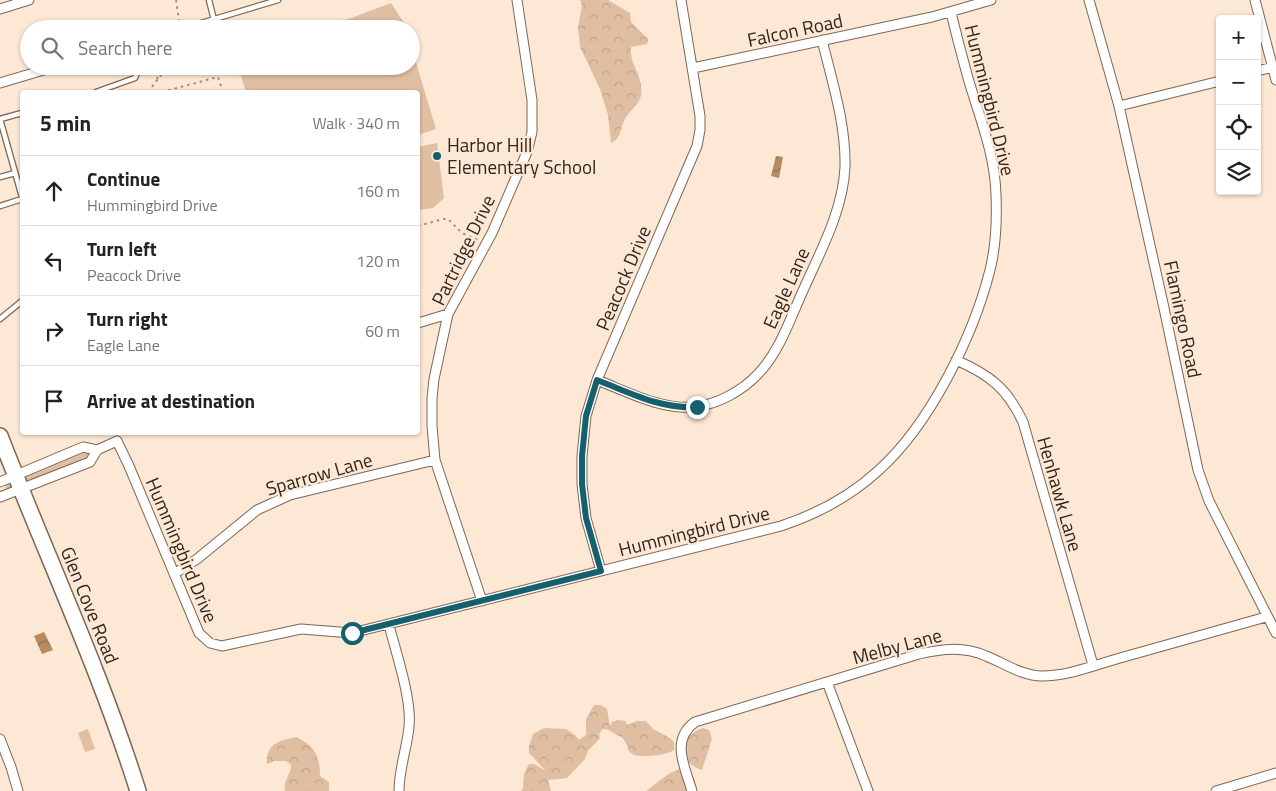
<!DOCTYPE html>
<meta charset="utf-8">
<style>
body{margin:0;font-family:"Titillium Web",sans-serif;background:#f2f2f2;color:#222}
.controls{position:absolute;right:15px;top:15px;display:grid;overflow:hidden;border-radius:5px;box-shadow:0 1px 4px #0004}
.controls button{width:45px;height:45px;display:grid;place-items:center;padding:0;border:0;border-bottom:1px solid #e0e0e0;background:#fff;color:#222;font:25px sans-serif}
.stop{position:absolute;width:15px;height:15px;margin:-11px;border:4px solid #14606d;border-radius:50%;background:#fff}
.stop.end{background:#14606d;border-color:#fff;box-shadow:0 1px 5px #0008}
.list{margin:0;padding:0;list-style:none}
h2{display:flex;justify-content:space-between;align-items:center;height:65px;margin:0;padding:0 20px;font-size:21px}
h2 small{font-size:16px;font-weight:400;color:#767676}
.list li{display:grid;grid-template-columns:32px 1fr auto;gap:15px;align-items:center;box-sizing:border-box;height:70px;padding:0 20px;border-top:1px solid #e0e0e0}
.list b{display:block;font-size:19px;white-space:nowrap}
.list p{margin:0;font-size:16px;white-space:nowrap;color:#767676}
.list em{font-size:16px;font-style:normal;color:#767676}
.icon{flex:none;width:28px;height:28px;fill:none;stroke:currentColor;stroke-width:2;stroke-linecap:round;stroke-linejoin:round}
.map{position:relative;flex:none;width:1276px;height:791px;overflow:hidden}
.search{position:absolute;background:#fff;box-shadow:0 1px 4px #0004;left:20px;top:20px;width:400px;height:55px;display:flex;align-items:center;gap:12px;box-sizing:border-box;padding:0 18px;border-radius:28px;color:#767676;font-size:19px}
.panel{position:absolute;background:#fff;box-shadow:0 1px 4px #0004;left:20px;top:90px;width:400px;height:345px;border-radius:5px}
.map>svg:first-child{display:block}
</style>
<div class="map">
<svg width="1276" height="791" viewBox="0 0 1276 791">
<defs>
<pattern id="forest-crowns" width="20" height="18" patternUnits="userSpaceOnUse" patternTransform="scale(1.25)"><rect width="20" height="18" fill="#e0bea1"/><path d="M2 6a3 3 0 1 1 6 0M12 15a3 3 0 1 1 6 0" fill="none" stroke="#c1a38a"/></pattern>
<pattern id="water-waves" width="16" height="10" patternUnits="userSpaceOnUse" patternTransform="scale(1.25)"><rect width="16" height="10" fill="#b78a61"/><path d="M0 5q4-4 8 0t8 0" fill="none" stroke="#95714f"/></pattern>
</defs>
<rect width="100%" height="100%" fill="#fde7d5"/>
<path fill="#e0bea1" d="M391,3L404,23L406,29H322Z
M411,46L436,129L418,135V92H246L238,66H411Z
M437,143L444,198L433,208L418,210V147Z
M83,447L97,450L90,462L8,494L3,480Z
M88,729L95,749L85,752L78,733Z"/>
<path fill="url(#forest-crowns)" d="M580,0H608L630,13L631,22L648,39L647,44L631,47C628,62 644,76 641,95C640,105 628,111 624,121C620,129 621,139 611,143L608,115L600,89L580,47L578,28L582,5Z
M594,705H601L607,709L610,727L612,722L618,720L625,721L628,725L637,721H646L653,729L670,738L674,742V750C668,755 642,758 634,755C632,754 630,752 628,750V747L622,737C615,736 611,729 603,729L599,734L600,738L588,751L585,759L567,778L548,780L551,791H521L523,788L524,774L529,764H534L546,771L529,753V746L533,734L544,728L566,729L575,735L579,740L586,735V719Z
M703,728L709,730L712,739L702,770C675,762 681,734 703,728Z
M296,737C314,745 320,756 320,776L329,782V791H285C283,780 291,775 291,765L286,761H275L267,764C266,743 279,741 296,737Z
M681,769L694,778L697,791H646C658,783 667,772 681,769Z"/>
<path fill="url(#water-waves)" d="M776,156L783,157L779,178L771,176Z
M44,632L53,650L42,654L34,636Z"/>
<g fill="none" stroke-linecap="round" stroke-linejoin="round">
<g stroke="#7e6753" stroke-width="7">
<path id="service" d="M209,0L214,20
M188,27L278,0
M96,92L135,78L137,73L136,66
M0,119L22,197
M0,119L22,113
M0,177L15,173
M0,206L22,199
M0,319L22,301"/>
</g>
<g stroke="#7e6753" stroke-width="11">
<path id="minor" d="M1089,0L1119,106L1164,308L1198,470L1209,501L1276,633
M1255,0L1276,80
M0,9L29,0
M184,29L188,27
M693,68L932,17L991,0
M1257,71L1273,67
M0,83L57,66
M1119,106L1220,81
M418,323L448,314
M956,360C990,375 1007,388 1023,422L1093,665
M597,380C628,392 661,410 695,407C718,404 742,391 758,374C779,352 789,322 801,295C819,254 843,212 845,167C846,124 832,81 822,40
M117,441L129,466L199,633L210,643L222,646L301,629L352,633L781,526C817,514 851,496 879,470C930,424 973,337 990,270C996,246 997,220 996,195C995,154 979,116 968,78C962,56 956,34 951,12
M97,450L117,441
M0,482L83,447L97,450L90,462L0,497
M601,571L586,518L582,484V456L586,416L597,380L697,146L700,130V116L681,0
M174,574L197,559L257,510L290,495L435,460
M482,601L435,460L432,426V398L434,379L448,314L492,233L527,152L532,132V100L517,0
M389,625C396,653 412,699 409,727C407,748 399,769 399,791
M827,682L868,791
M0,739L11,767L18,791
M692,791C685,767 670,740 695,722L919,654C942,649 963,646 986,656C1004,663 1022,676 1042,676C1068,676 1095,665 1120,658C1169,644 1218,630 1266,617
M1216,791L1276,773"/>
</g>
<g stroke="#7e6753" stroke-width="18">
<path id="primary" d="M0,436C46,555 100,670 138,791"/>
</g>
<path stroke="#a29183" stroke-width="2" stroke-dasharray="2.5 4" stroke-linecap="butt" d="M176,0L179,20
M150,66L158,79
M148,92L168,66
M162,92L218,77L223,92
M418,226L443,219H448L462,233L478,240"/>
<use href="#service" stroke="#fff" stroke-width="4.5"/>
<use href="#minor" stroke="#fff" stroke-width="9"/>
<use href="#primary" stroke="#fff" stroke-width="15"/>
</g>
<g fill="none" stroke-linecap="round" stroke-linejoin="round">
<path stroke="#14606d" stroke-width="6" d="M352,633L601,571L586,518L582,484V456L586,416L597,380C631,393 660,409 697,407"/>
</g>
<circle fill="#14606d" stroke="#fde7d5" stroke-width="2" cx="437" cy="156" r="5"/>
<g text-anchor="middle" stroke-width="4.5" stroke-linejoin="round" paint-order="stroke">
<g font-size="19" fill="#31271f" stroke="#fde7d5">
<text transform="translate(795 30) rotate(-12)" y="7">Falcon Road</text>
<text transform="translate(990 100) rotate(76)" y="7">Hummingbird Drive</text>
<text transform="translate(463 250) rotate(-64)" y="7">Partridge Drive</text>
<text transform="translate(623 278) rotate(-67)" y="7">Peacock Drive</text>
<text transform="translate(786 288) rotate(-66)" y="7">Eagle Lane</text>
<text transform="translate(1183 319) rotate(78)" y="7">Flamingo Road</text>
<text transform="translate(319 474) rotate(-16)" y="7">Sparrow Lane</text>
<text transform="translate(1060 494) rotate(74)" y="7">Henhawk Lane</text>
<text transform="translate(694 531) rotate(-14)" y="7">Hummingbird Drive</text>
<text transform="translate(182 550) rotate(67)" y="7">Hummingbird Drive</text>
<text transform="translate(90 605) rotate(68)" y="7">Glen Cove Road</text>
<text transform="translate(897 646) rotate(-15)" y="7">Melby Lane</text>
</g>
<g font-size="19" fill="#31271f" stroke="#fde7d5" text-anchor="start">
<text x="447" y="152">Harbor Hill<tspan x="447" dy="22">Elementary School</tspan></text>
</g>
</g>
</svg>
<div class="controls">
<button>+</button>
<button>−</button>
<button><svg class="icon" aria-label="locate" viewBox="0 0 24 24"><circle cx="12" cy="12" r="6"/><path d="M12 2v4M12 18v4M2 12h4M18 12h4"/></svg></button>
<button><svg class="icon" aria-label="layers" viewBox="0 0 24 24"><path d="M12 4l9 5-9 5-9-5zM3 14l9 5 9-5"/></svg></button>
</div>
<div class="stop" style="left:352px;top:633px"></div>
<div class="stop end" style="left:697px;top:407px"></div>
<div class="search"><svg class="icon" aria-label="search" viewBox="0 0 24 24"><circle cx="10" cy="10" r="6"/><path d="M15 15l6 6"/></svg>Search here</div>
<section class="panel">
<h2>5 min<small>Walk · 340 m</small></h2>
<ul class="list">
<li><svg class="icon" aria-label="ahead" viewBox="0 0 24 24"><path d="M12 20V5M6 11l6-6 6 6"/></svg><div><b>Continue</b><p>Hummingbird Drive</p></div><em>160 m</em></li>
<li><svg class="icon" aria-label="left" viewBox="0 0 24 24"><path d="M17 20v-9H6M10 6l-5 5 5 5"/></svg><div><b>Turn left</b><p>Peacock Drive</p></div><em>120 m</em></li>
<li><svg class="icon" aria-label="right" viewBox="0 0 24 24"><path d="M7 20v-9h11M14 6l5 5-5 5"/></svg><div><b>Turn right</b><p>Eagle Lane</p></div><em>60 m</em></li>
<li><svg class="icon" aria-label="arrive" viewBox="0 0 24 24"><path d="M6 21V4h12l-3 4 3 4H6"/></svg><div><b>Arrive at destination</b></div></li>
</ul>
</section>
</div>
